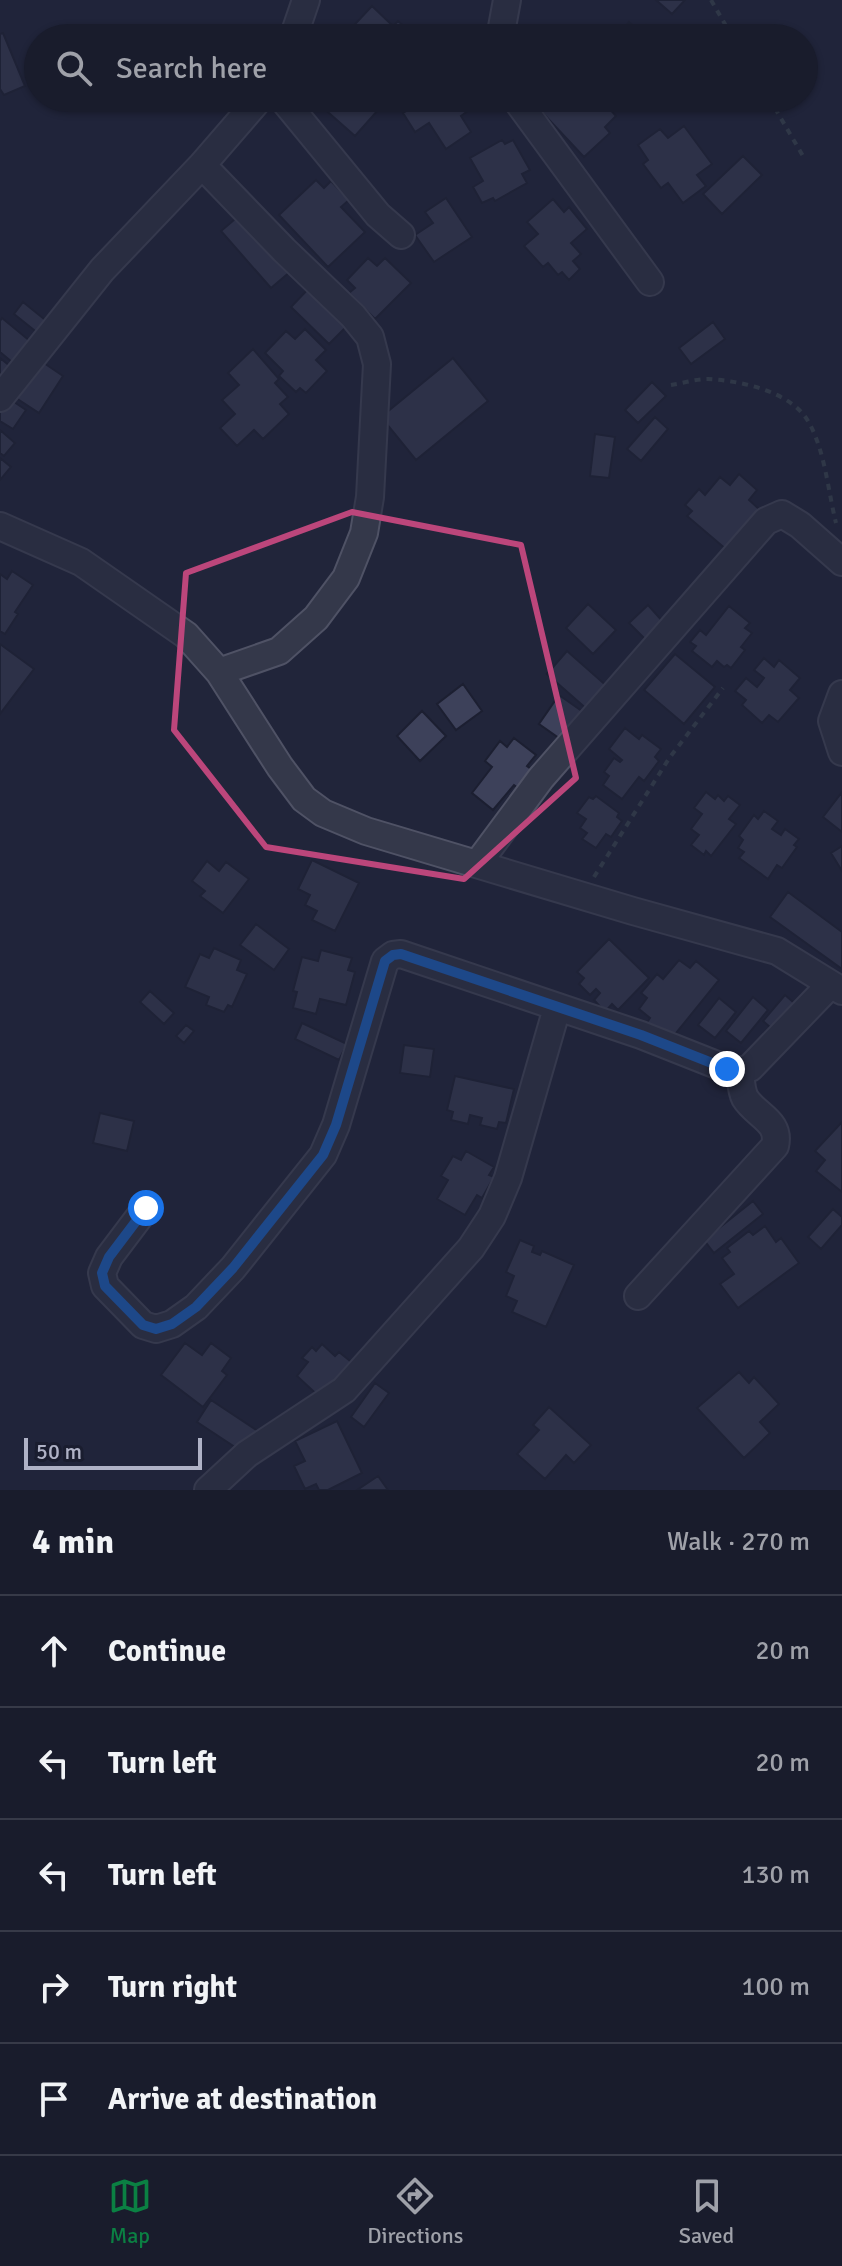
<!DOCTYPE html>
<meta charset="utf-8">
<style>
body{margin:0;font-family:Signika,sans-serif;background:#262938;color:#f1f3f6}
.scale{position:absolute;left:24px;bottom:20px;width:178px;box-sizing:border-box;padding-left:8px;border:4px solid #afb2c6;border-top:0;font-size:22px;line-height:28px;white-space:nowrap;color:#afb2c6;-webkit-text-stroke:6px #1a1d2f;paint-order:stroke}
.stop{position:absolute;width:24px;height:24px;margin:-18px;border:6px solid #1a73e8;border-radius:50%;background:#fff}
.stop.end{background:#1a73e8;border-color:#fff;box-shadow:0 2px 8px #0008}
.list{margin:0;padding:0;list-style:none}
h2{display:flex;justify-content:space-between;align-items:center;height:104px;margin:0;padding:0 32px;font-size:34px}
h2 small{font-size:26px;font-weight:400;color:#9fa1a9}
.list li{display:grid;grid-template-columns:52px 1fr auto;gap:24px;align-items:center;box-sizing:border-box;height:112px;padding:0 32px;border-top:2px solid #373a48}
.list b{display:block;font-size:30px;white-space:nowrap}
.list em{font-size:26px;font-style:normal;color:#9fa1a9}
.icon{flex:none;width:44px;height:44px;fill:none;stroke:currentColor;stroke-width:2;stroke-linecap:round;stroke-linejoin:round}
.map{position:relative;flex:none;width:842px;height:1490px;overflow:hidden}
.search{position:absolute;background:#191c2c;box-shadow:0 2px 6px #0004;left:24px;right:24px;top:24px;height:88px;display:flex;align-items:center;gap:20px;box-sizing:border-box;padding:0 28px;border-radius:44px;color:#9fa1a9;font-size:30px}
.sheet{height:664px;background:#191c2c}
nav{display:flex;justify-content:space-around;align-items:center;box-sizing:border-box;height:112px;border-top:2px solid #373a48;background:#191c2c;font-size:22px;color:#9fa1a9}
nav a{display:grid;justify-items:center;gap:4px}
nav .on{color:#0b8043}
.map>svg:first-child{display:block}
</style>
<div class="map">
<svg width="842" height="1490" viewBox="0 0 842 1490">
<rect width="100%" height="100%" fill="#21253a"/>
<path fill="#3d415a" stroke="#1c1f31" stroke-width="2" d="M656,0H685L672,14Z
M372,6L393,26L398,21L414,35L411,38H342Z
M629,22L640,32L646,25L661,38H616Z
M3,33L25,86L4,95L0,89V34Z
M312,98H380L374,105L379,109L355,136Z
M418,98H478L480,102L461,116L471,132L446,149L429,123L415,132L403,113L416,105L413,101Z
M551,98H592L584,105L589,110L601,99L616,116L605,127L610,133L584,157L539,109Z
M684,126L712,164L697,175L706,186L683,203L668,183L661,188L643,164L648,160L638,145L660,129L668,138Z
M502,140L505,144L513,140L530,170L522,174L527,183L495,201L493,198L482,203L473,187L483,181L470,158Z
M743,156L762,175L722,214L703,194Z
M316,180L324,188L331,181L349,200L341,207L365,232L328,267L279,215Z
M446,198L472,237L434,262L415,235L433,223L425,212Z
M553,199L564,212L569,207L587,229L571,243L581,254L573,261L580,269L569,280L562,272L558,275L548,263L543,267L524,246L538,234L527,222Z
M241,214L291,271L271,288L221,231Z
M368,258L377,266L385,258L411,283L375,319L349,293L355,288L347,280Z
M311,286L349,324L329,344L291,307Z
M23,302L49,323L39,334L14,314Z
M2,318L36,346L18,367L0,352V321Z
M713,322L725,339L691,364L679,348Z
M305,329L326,350L316,360L327,371L306,393L300,388L296,392L279,376L283,371L265,353L286,331L295,339Z
M253,349L279,379L275,383L288,397L280,404L289,414L263,439L254,430L237,446L220,428L235,414L222,400L239,385L228,373Z
M0,358L16,371L0,391Z
M453,358L488,401L416,460L381,417Z
M38,359L63,376L39,413L13,396Z
M652,382L666,396L638,423L625,410Z
M5,396L26,410L13,429L0,421V404Z
M655,417L668,429L641,461L627,449Z
M0,430L15,443L4,456L0,453Z
M595,434L615,437L609,478L590,476Z
M0,458L11,467L0,480Z
M739,474L757,490L749,500L760,510L727,550L687,516L692,511L685,505L699,489L705,495L720,477L730,485Z
M12,571L33,585L15,612L18,614L5,634L0,631V574L7,579Z
M588,604L616,630L593,654L566,628Z
M648,605L664,623L646,640L629,623Z
M729,606L750,623L745,628L752,633L741,647L745,650L731,668L727,665L724,667L717,661L712,667L692,651L696,646L690,642L700,630L706,635Z
M0,644L34,669L0,714Z
M567,651L609,688L589,711L547,674Z
M675,654L715,687L684,724L644,690Z
M764,658L774,667L779,660L800,678L790,690L799,698L778,722L769,715L762,723L742,705L746,700L735,691L746,678L757,687L764,678L754,670Z
M463,684L482,711L456,730L437,704Z
M559,695L586,714L566,743L539,724Z
M422,711L446,736L420,761L397,736Z
M625,728L639,739L642,735L661,749L655,757L659,761L644,781L639,777L622,799L603,785L609,776L604,772L614,758L620,762L622,760L609,749Z
M514,738L536,755L527,766L535,772L521,790L514,785L493,810L472,793L492,767L485,761L500,741L507,747Z
M706,792L715,799L718,795L724,801L728,796L740,805L729,819L736,824L711,856L706,851L704,855L691,845L699,835L691,829L702,814L694,808Z
M842,792V832L823,817Z
M596,796L619,813L617,817L622,821L611,837L606,834L596,848L582,839L587,833L580,828L586,819L577,813L589,797L593,799Z
M764,811L778,821L772,829L781,835L785,829L799,839L794,845L797,847L782,868L777,865L768,879L739,858L744,852L738,848L743,840L739,836L754,815L758,819Z
M842,846V871L831,853Z
M312,860L359,883L335,931L312,920L317,911L305,905L310,895L298,889Z
M207,861L219,871L226,862L249,879L223,913L200,896L205,891L192,881Z
M788,892L842,932V969L770,917Z
M256,924L289,949L274,970L240,945Z
M609,939L649,978L618,1010L612,1004L605,1012L594,1000L600,993L596,989L590,995L579,984L584,978L577,972Z
M214,948L241,960L237,970L247,974L232,1007L228,1005L224,1012L206,1005L209,997L185,987L200,954L209,958Z
M321,950L352,958L348,970L355,972L346,1005L320,999L316,1014L293,1008L297,992L293,991L302,957L318,961Z
M679,960L690,968L696,961L719,980L668,1043L646,1024L650,1018L639,1009L647,998L641,993L657,974L663,979Z
M150,991L174,1013L164,1024L140,1002Z
M785,995L800,1008L778,1034L763,1021Z
M753,997L768,1010L741,1043L726,1031Z
M719,998L736,1012L715,1038L698,1025Z
M302,1023L347,1044L339,1060L295,1039Z
M186,1025L194,1031L184,1043L176,1036Z
M404,1045L434,1049L430,1077L400,1073Z
M455,1076L514,1089L506,1123L499,1122L497,1129L480,1125L482,1118L470,1115L468,1124L451,1120L453,1112L447,1110Z
M100,1113L134,1121L127,1151L93,1143Z
M842,1122V1192L816,1171L825,1160L815,1151Z
M466,1151L494,1167L489,1175L494,1177L482,1198L477,1195L465,1215L437,1199L448,1180L441,1176L453,1156L461,1160Z
M753,1201L763,1214L714,1253L704,1240Z
M833,1209L842,1217V1225L821,1249L808,1237Z
M765,1226L776,1242L781,1238L799,1263L738,1308L720,1284L734,1274L722,1258L730,1252L727,1248L749,1231L753,1235Z
M520,1240L534,1246L532,1252L540,1255L542,1251L574,1265L546,1327L512,1312L517,1301L506,1296L514,1276L506,1272Z
M185,1343L202,1355L211,1343L231,1358L222,1371L227,1375L203,1407L161,1375Z
M322,1344L335,1356L339,1352L355,1365L325,1402L297,1376L308,1362L302,1358L312,1347L316,1351Z
M739,1372L749,1383L754,1377L779,1404L760,1422L770,1433L744,1458L697,1408Z
M375,1383L389,1393L364,1427L351,1417Z
M211,1400L258,1431L244,1453L197,1422Z
M549,1407L591,1445L574,1463L566,1455L545,1479L517,1454L539,1430L533,1425Z
M337,1421L362,1473L328,1490H319L316,1484L305,1489L294,1466L305,1461L295,1441Z
M378,1476L388,1490H357Z"/>
<g fill="none" stroke-linecap="round" stroke-linejoin="round">
<g stroke="#4f5265" stroke-width="30">
<path id="street" d="M293,38L306,0
M500,38L507,0
M282,98L378,215L401,235
M515,98L650,282
M202,165L284,250L353,316L370,337L377,364L370,497L364,533L346,578L316,618L279,651L219,672
M0,398L102,270L202,165L260,98
M0,526L81,562L186,635L219,672L280,767L304,799L323,813L366,831L633,911L777,951L842,991
M842,694L832,721L842,752
M478,863L541,778L766,521L782,514L800,525L842,562
M146,1208L109,1257L102,1273L105,1286L143,1325L156,1329L172,1324L196,1307L233,1268L323,1155L336,1125L385,961L393,955L401,954L641,1035L727,1069L740,1071L750,1068L830,985
M638,1296L775,1146C781,1121 756,1116 745,1098C741,1090 741,1080 740,1071
M208,1490L247,1454L344,1390L471,1248L492,1216L508,1178L557,1008"/>
</g>
<path stroke="#404f58" stroke-width="4" stroke-dasharray="6 6" stroke-linecap="butt" d="M711,0L733,38
M769,98L803,156
M671,385C683,383 696,379 708,379C741,381 790,391 808,421C825,450 828,491 836,523
M594,877L670,757L723,688"/>
<use href="#street" stroke="#34384a" stroke-width="26"/>
</g>
<g fill="none" stroke-linecap="round" stroke-linejoin="round">
<path stroke="#1a73e8" stroke-width="10" d="M146,1208L109,1257L102,1273L105,1286L143,1325L156,1329L172,1324L196,1307L233,1268L323,1155L336,1125L385,961L393,955L401,954L641,1035L727,1069"/>
</g>
<path d="M0 0H842V1490H0ZM352,512L521,545L576,778L464,879L266,847L174,730L186,573Z" fill="#21253a" fill-opacity=".55" fill-rule="evenodd"/>
<path fill="none" stroke="#bc467b" stroke-width="6" stroke-linejoin="round" d="M352,512L521,545L576,778L464,879L266,847L174,730L186,573Z"/>
</svg>
<div class="scale">50 m</div>
<div class="stop" style="left:146px;top:1208px"></div>
<div class="stop end" style="left:727px;top:1069px"></div>
<div class="search"><svg class="icon" aria-label="search" viewBox="0 0 24 24"><circle cx="10" cy="10" r="6"/><path d="M15 15l6 6"/></svg>Search here</div>
</div>
<section class="sheet">
<h2>4 min<small>Walk · 270 m</small></h2>
<ul class="list">
<li><svg class="icon" aria-label="ahead" viewBox="0 0 24 24"><path d="M12 20V5M6 11l6-6 6 6"/></svg><div><b>Continue</b></div><em>20 m</em></li>
<li><svg class="icon" aria-label="left" viewBox="0 0 24 24"><path d="M17 20v-9H6M10 6l-5 5 5 5"/></svg><div><b>Turn left</b></div><em>20 m</em></li>
<li><svg class="icon" aria-label="left" viewBox="0 0 24 24"><path d="M17 20v-9H6M10 6l-5 5 5 5"/></svg><div><b>Turn left</b></div><em>130 m</em></li>
<li><svg class="icon" aria-label="right" viewBox="0 0 24 24"><path d="M7 20v-9h11M14 6l5 5-5 5"/></svg><div><b>Turn right</b></div><em>100 m</em></li>
<li><svg class="icon" aria-label="arrive" viewBox="0 0 24 24"><path d="M6 21V4h12l-3 4 3 4H6"/></svg><div><b>Arrive at destination</b></div></li>
</ul>
</section>
<nav>
<a class="on"><svg class="icon" aria-label="map" viewBox="0 0 24 24"><path d="M3 6l6-2 6 2 6-2v14l-6 2-6-2-6 2zM9 4v14M15 6v14"/></svg>Map</a>
<a><svg class="icon" aria-label="directions" viewBox="0 0 24 24"><path d="M12 3l9 9-9 9-9-9zM9 14v-3h6M13 9l2 2-2 2"/></svg>Directions</a>
<a><svg class="icon" aria-label="saved" viewBox="0 0 24 24"><path d="M7 4h10v16l-5-4-5 4z"/></svg>Saved</a>
</nav>
